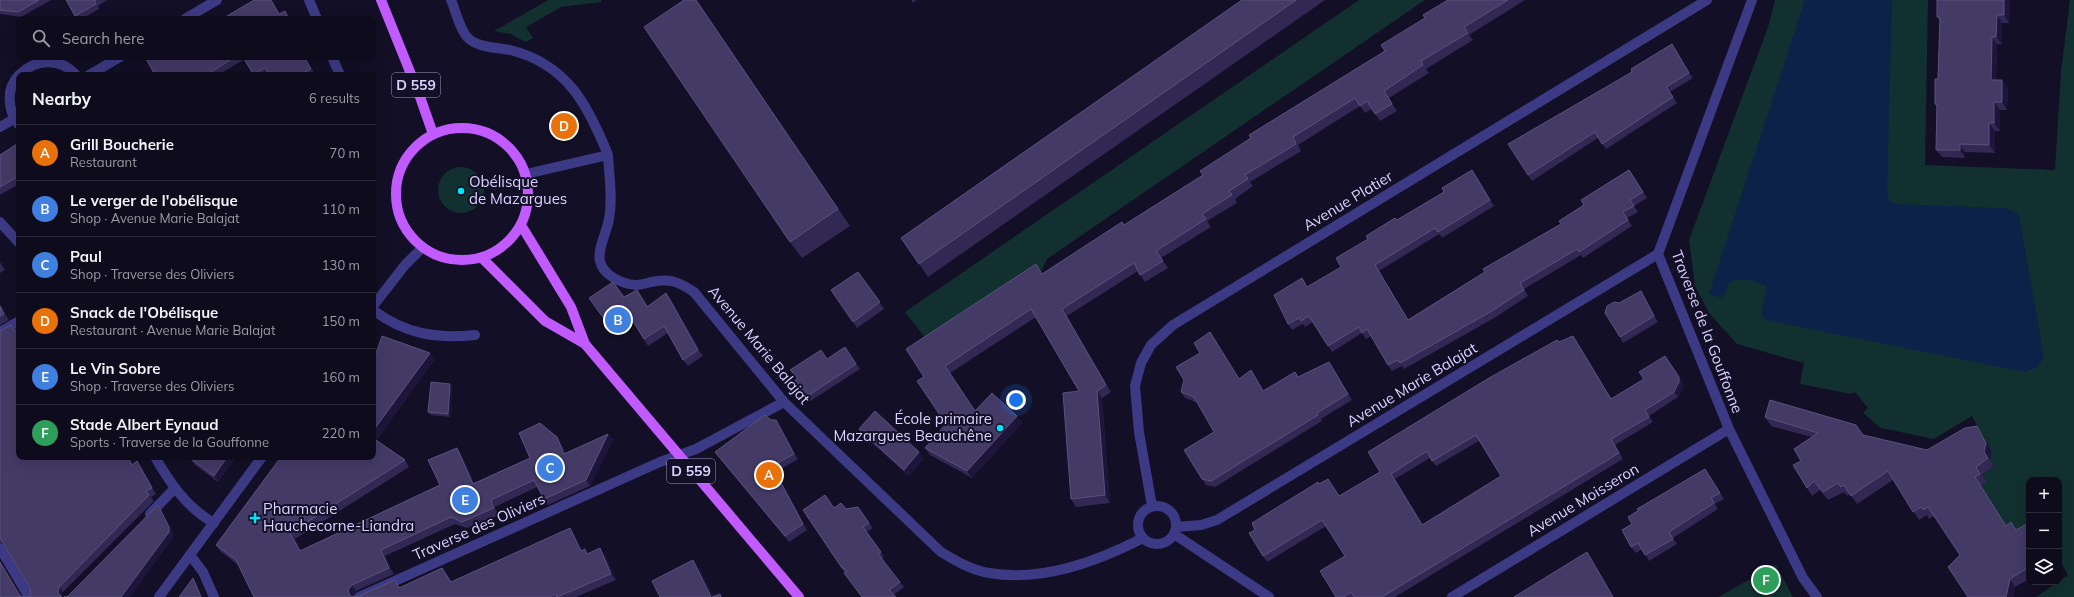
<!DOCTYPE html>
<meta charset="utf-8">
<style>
body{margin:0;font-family:Mulish,sans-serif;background:#1c1929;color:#f1f3f6}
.controls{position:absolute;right:12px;bottom:12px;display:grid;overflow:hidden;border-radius:8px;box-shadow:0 4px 16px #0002}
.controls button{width:36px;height:36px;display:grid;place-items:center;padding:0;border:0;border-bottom:1px solid #2e2b3b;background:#0e0b1c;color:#f1f3f6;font:20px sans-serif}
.you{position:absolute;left:1016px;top:400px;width:14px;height:14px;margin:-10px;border:3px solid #fff;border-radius:50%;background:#1a73e8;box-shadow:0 0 0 6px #1a73e833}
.badge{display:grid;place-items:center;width:26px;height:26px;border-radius:50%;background:#00e5ff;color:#fff;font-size:13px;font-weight:700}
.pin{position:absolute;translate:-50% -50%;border:2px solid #fff;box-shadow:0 1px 4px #0006}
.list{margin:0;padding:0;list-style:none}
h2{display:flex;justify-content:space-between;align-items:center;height:52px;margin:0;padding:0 16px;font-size:17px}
h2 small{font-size:13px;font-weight:400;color:#9b9ba3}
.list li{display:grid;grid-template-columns:26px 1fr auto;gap:12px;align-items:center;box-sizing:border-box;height:56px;padding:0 16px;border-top:1px solid #2e2b3b}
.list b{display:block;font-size:15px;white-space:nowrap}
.list p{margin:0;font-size:13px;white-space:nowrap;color:#9b9ba3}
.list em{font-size:13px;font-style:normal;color:#9b9ba3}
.icon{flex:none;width:22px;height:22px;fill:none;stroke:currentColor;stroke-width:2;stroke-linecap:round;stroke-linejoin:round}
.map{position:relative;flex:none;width:2074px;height:597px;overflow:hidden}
.search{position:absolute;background:#0e0b1c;box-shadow:0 4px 16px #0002;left:16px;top:16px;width:360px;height:44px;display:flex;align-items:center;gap:10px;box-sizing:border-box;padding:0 14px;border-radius:8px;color:#9b9ba3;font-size:15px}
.panel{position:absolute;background:#0e0b1c;box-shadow:0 4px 16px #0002;left:16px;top:72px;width:360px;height:388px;border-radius:8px}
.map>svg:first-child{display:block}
</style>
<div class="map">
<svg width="2074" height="597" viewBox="0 0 2074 597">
<rect width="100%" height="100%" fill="#130f26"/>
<path fill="#12302f" d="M548,0H601V2L561,7L526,27L533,38L526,42L510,34L494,31Z
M1359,0H1425L1047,259L1041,272L927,340L905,312Z
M1775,0H1928L1925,165L2055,170L2061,72L2070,0H2074V597H2036L2068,575L2059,559V480H2029V535L2011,534L2002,519L1991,526L1981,486L1982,475L1994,466L1990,460L1982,435L1972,416L1934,439L1881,428L1863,413L1868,408L1855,392L1851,394L1800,384L1804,363L1737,344L1709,313L1695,286L1689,240L1768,27Z
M438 190a23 23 0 1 1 46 0a23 23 0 1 1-46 0Z
M1776,565L1793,597H1718Z"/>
<path fill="#0c2248" d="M1805,0H1892L1887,192L1889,200L1895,204L2003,208L2013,211L2019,216L2044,356L2038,367L2025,372L1766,320L1762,316C1761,305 1768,297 1766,286C1752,280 1743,276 1729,283L1722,298L1709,294Z"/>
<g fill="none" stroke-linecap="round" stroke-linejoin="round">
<path stroke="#3d3a85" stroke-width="10" d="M309,0L317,19
M451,0C456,11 459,28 467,37C477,48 496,47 510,50C567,64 588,105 608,155L526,174
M1752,0L1658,254L1729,429L1803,578L1817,597
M185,19L217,0
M332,57L340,75
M19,75C35,59 60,57 76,75
M19,75C5,89 8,111 19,125
M89,75L120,57
M0,127L14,119
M608,155C609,176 613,198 609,219C607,232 597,249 600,261C603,276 623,284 636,285C641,285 647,283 651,282C670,278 679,282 694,292L784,402L941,552C956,561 971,570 989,573C1042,582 1096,562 1143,538
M0,222L19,243
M373,310C405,334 436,339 475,335
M0,332L19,321
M155,457C170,483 187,508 214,523
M1138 525a19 19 0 1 1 38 0a19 19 0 1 1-38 0Z
M1152,506L1139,432L1135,386L1141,363L1151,345L1173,325L1707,0
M150,514L175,488
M1176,527L1201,525L1217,520L1658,254
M1174,534L1269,597
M0,548L29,597
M190,555L203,572L214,597
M359,597L660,462L696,449L784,402
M1452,597L1729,429"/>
<path stroke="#3d3a85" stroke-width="10" d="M373,306L405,265L422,248
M159,597L262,457"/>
<path stroke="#c25bff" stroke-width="10" d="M381,0L419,94L433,134
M396 194a66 66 0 1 1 132 0a66 66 0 1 1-132 0Z
M521,225L571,307L585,344
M482,258L545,321L585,344L799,597"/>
</g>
<path fill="#312854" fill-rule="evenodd" d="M0,0H51L21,17L0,14Z
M66,0H107L98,6L99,9L82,19H77Z
M696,0L850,226L802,258L790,242Z
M911,0H917L913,3Z
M1242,0H1325L928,277L901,238Z
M1448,0H1525L1469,35L1473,40L1426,69L1429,73L1389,98L1397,111L1380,121L1372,109L1365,113L1360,106L1298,145L1301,151L1250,182L1253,186L1235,199L1237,203L1207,221L1211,227L1161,258L1168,268L1145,282L1138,271L1067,316L1111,392L1102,398L1110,503L1076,507L1071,499L1079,391L1036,317L950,373L975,411L1017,416L1022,423L972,478L930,455L925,448L946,424L924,377L1042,274L1124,225L1203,175L1385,51L1425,18Z
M1937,0H2009L2010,1L2009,23H2002V44H1997L1996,80L2008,88L2007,110H2000V131H1995V153L1965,152V158L1942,157L1936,150L1937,108L1935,104L1938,79L1940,21L1937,17Z
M1672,44L1693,78L1670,92L1677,103L1606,149L1598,138L1532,181L1528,175L1632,72Z
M145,57H305L315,74L314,75H270L269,73L265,75H254L245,59L218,75H155Z
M19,146V184L0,195V155Z
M1629,170L1647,198L1634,206L1638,212L1627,218L1632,226L1583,258L1581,255L1524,289L1528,296L1496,317L1404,369L1402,366L1392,371L1388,365L1371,336L1366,339L1362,333L1332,352L1313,322L1305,327L1303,324L1292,330L1288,324L1307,287L1341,267L1368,239L1397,220L1476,176L1494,206L1442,238L1439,234L1379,271L1408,320L1561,224L1584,205Z
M0,262L5,270L0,273Z
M858,272L884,309L857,328L831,290Z
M666,293L671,300L703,356L688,366L683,360L668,333L648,346L632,320L615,333L589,298L624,297L641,296L648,306Z
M1644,296L1658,322L1623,343L1620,337L1619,303Z
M0,304L9,320L0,325Z
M0,331H15L133,464L141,467L156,494L151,497L154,501L63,592L62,597H0L21,596L22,597H28L31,594L30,588L3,543H0Z
M1210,332L1239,378L1255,376L1264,391L1299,377L1333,368L1352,400L1321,419L1322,421L1215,487L1206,485L1202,479L1214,432L1198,403L1185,398L1181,392L1200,353Z
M1559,342H1577L1611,399L1644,379L1669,361L1683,383V388L1678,397L1649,416L1653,422L1615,445L1623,459L1395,597H1336L1345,556L1326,526L1267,562L1263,556L1255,530L1319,484L1328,479L1339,496L1380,472ZM1479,441L1501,476L1423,525L1395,479L1430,458L1436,466Z
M845,347L860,369L809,402L794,381L797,379L790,370L827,359Z
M430,353L434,360L376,440L405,460L409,467L295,539L301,550L440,485L461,454L474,483L530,458L561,443L566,453L608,434L613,440L590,486L548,505L544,499L537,487L495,507L499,515L467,528L455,524L385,556L394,574L356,591L353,596L357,597L399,586L400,588L442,568L451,582L570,528L574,535L582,551L588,554L605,555L616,580L576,597H254L238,565L220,551L216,545L373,457V362Z
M452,387L450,417L431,415L428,412Z
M1765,417L1863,435L1927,450L1983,435L1992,451L1990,460L1994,466L1982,475L1986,482L1981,486L2006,525L2017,530L2029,523V579L2015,587L2013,597H1968L1960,555L1934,516L1929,519L1927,515L1919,520L1893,480L1857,504L1850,494L1847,496L1844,492L1828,500L1820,490L1812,496L1807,488L1812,437L1771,426Z
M771,420L780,426L798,459L776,472L807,530L789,542L719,457L715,452Z
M859,429L924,458L909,476L863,435Z
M189,457H236L218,482L195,465Z
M1705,469L1724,499L1715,504L1718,509L1673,538L1677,544L1649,561L1642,549L1636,553L1631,547L1632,524L1639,510Z
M858,507L873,528L867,532L884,557L882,559L904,587L894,595L845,573L803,510L834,508L846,509Z"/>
<path fill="#1d163a" d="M2004,0H2009L2010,1L2009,23L2004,15Z
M1997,15L2002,23V44L1996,37Z
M1992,37L1997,44L1996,88L1991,80Z
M1672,44L1676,49L1693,78L1689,73Z
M304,57H305L315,74L311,69Z
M2002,80L2008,88L2007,110L2002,102Z
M1994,102L2000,110V131L1994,123Z
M1989,123L1995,131V153L1989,145Z
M1960,144L1965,152V158L1960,150Z
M1472,170L1476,176L1494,206L1490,200Z
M1375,265L1379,271L1412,326L1408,320Z
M1641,291L1644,296L1658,322L1654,316Z
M666,293L671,300L703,356L698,350Z
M0,304L9,320L4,314L0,306Z
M1062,309L1067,316L1111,392L1106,385Z
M1210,332L1214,338L1243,385L1239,379Z
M1573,336L1577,342L1615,405L1611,399Z
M430,353L434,360L374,442L373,440V431Z
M1665,356L1683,383V388L1678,397L1674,392Z
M1329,362L1333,368L1352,400L1348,394Z
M1251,370L1255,376L1267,397L1263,391Z
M450,384L452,387L450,417L448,414Z
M1097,391L1102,398L1110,503L1105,495Z
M1017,416L1022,423L972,478L967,471Z
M776,420L780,426L798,459L794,454Z
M1977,426L1983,435L1992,451L1990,460L1984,452Z
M608,434L613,440L590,486L586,480Z
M557,437L561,443L569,460L564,454Z
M457,448L461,454L477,490L473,484Z
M919,452L924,458L909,476L904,470Z
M128,457H129L136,471L132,465Z
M227,457H236L218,482L214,476Z
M137,461L141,467L156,494L152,488Z
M772,466L776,472L807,530L803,524Z
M491,500L495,507L499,515L494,508Z
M158,505L162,511L173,533V538L130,597H121Z
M570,528L574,535L586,557L581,551Z
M290,533L295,539L305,557L300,551Z
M600,548L605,555L616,580L611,574Z
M381,550L385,556L394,574L389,568Z
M1587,552L1591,558L1614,597H1613Z
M693,560L701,571L714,597H711Z
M0,561L21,597L0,562Z
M193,578L196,582L202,597H201Z
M2010,579L2015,587L2013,597H2006Z
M352,585L356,591L353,597H351L348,590Z
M59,587L63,592L62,597L58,593Z"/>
<path fill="#433a66" stroke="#5a527e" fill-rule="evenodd" d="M0,0H39L18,12L0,10Z
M66,0H96L94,1L96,4L75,16Z
M254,0H259L260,1L262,0H271L279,14L285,11L289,19H222Z
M684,0H696L838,209L790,242L644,27Z
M1242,0H1296L919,264L901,238Z
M1448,0H1508L1464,27L1468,33L1421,61L1423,65L1384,91L1392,104L1375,114L1367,101L1360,106L1355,98L1293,137L1296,144L1245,175L1248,179L1229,191L1232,195L1202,214L1206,219L1156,251L1163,261L1140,275L1134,263L1062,309L1106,385L1097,391L1105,495L1071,499L1063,393L1079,391L1031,309L945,366L975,411L992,393L1017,416L967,471L925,448L946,424L917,381L924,377L906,349L1036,264L1042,274L1122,222L1124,225L1203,175L1200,171L1251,138L1249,135L1385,51L1381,45L1425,18L1423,15Z
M1937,0H2004V15H1997L1996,37H1992L1991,80H2002V102H1994V123H1989V145L1960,144V150H1936L1937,104H1935V79H1938L1940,17H1937Z
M1672,44L1689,73L1666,87L1673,97L1602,144L1595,132L1528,175L1508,144L1632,72L1631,69Z
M145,57H235L206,75H155Z
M243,57H304L311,69L305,72L307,75H275V74L273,75H270L265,68L253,74Z
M17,144L19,146V176L0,187V155Z
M1472,170L1490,200L1438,232L1435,228L1375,265L1408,320L1485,272L1483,269L1561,224L1559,221L1584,205L1581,200L1629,170L1643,192L1630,200L1634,206L1623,212L1628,220L1579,252L1577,249L1520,283L1524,290L1492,311L1400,363L1398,360L1388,365L1367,329L1362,333L1359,327L1328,346L1309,316L1301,321L1299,318L1288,324L1274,295L1302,278L1307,287L1341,267L1336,258L1368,239L1366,236L1395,218L1397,220L1444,192L1442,188Z
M858,272L880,302L853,322L831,290Z
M613,282L624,297L637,290L647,307L666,293L698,350L683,360L664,326L644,339L628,313L610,327L589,298Z
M1641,291L1654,316L1620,337L1605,313L1607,306L1614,302L1619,303Z
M0,306L4,314L0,316Z
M11,325L14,331L19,328V457H128L132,465L137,461L152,488L146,491L149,495L59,587L58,593L62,597H0V562L19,594L22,597H28L31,594L30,588L0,538V331Z
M1210,332L1239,379L1251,370L1263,391L1295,372L1298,377L1329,362L1348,394L1317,413L1318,415L1211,481L1202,479L1184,450L1214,432L1194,397L1181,392L1184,380L1176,367L1200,353L1194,343Z
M382,336L430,353L373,431V362Z
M1573,336L1611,399L1644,379L1639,372L1665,356L1679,377V382L1674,392L1645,410L1649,417L1611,439L1619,453L1382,597H1354L1351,592L1344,597H1336L1320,571L1345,556L1322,520L1263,556L1249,533L1255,530L1252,523L1318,482L1319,484L1328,479L1339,496L1380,472L1368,452L1489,378L1557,340L1559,342ZM1476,435L1501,476L1422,525L1391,474L1427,451L1432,461Z
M845,347L856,364L806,397L794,381L798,378L790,370L821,350L827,359Z
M431,382L450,384L448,414L428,412Z
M1770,400L1856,425L1863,435L1927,450L1965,428L1977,426L1986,443L1984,452L1988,458L1976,467L1980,474L1975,477L2006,526L2011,522L2016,530L2029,523V567L2010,579L2006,597H1968L1948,567L1960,555L1928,507L1923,510L1921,507L1913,512L1888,471L1851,496L1844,485L1841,487L1838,483L1823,492L1814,481L1807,488L1793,465L1801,461L1794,449L1818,433L1765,417Z
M875,411L919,452L904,470L859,429Z
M765,415L771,420H776L794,454L772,466L803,524L785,536L715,452Z
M540,423L557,437L564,454L608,434L586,480L544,499L534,480L491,500L494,508L462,522L451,517L381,550L389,568L352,585L348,590L350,596L357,597L395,580L399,588L442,568L451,582L570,528L581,551L585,549L587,554L600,548L611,574L557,597L556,594L549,597H254L236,560L216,545L281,457H373V438L405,460L290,533L300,551L440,485L428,460L457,448L473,484L530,458L519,433Z
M190,457H227L214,476L191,459Z
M1705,469L1720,493L1711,498L1714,503L1669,532L1673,539L1645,555L1638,543L1631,547L1622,530L1632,524L1628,517L1639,510L1637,509Z
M825,495L834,508L841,503L846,509L858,507L869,523L863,527L881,552L878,554L900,582L889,590L896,597H862L844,573L847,571L842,568L803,510Z
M158,505L169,527V532L121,597H64L68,596Z
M1587,552L1613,597H1514Z
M693,560L711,597H660L652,581Z
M193,578L201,597H179Z
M720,594L721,597H712Z"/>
<g fill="#00e5ff" stroke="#130f26" stroke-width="1.5">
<circle cx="461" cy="191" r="4"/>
<circle cx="1000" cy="428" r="4"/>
<path d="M253 512h4v4h4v4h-4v4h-4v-4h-4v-4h4z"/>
</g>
<g text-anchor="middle" stroke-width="4" stroke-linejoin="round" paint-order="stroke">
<g fill="#130f26" stroke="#9e99be" stroke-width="1">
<rect x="392" y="73" width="48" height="24" rx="3"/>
<rect x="667" y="459" width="48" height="24" rx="3"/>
</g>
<g font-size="14" font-weight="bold" fill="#d9d4ff">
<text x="416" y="90">D 559</text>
<text x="691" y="476">D 559</text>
</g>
<g font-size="15" fill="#d9d4ff" stroke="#130f26" text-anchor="start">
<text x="469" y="187">Obélisque<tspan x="469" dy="17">de Mazargues</tspan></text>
<text x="992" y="424" text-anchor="end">École primaire<tspan x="992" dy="17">Mazargues Beauchêne</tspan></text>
<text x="263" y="514">Pharmacie<tspan x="263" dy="17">Hauchecorne-Liandra</tspan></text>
</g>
<g font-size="15" fill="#d9d4ff" stroke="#130f26">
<text transform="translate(1348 201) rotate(-31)" y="5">Avenue Platier</text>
<text transform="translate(1707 332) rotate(69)" y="5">Traverse de la Gouffonne</text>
<text transform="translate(759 345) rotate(50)" y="5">Avenue Marie Balajat</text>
<text transform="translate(1412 385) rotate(-31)" y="5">Avenue Marie Balajat</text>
<text transform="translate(1583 500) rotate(-31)" y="5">Avenue Moisseron</text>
<text transform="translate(479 527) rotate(-24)" y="5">Traverse des Oliviers</text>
</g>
</g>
</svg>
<div class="controls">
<button>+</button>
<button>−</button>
<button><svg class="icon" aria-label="layers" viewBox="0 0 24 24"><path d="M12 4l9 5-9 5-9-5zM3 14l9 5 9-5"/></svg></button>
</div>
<div class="you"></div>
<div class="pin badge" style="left:769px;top:475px;background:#e8710a">A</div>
<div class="pin badge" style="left:618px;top:320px;background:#3f7fe0">B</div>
<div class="pin badge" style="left:550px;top:468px;background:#3f7fe0">C</div>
<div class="pin badge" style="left:564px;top:126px;background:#e8710a">D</div>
<div class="pin badge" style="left:465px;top:500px;background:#3f7fe0">E</div>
<div class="pin badge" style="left:1766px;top:580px;background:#2e9e5b">F</div>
<div class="search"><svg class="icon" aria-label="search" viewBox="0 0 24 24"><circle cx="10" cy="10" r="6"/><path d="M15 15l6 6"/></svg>Search here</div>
<section class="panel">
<h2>Nearby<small>6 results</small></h2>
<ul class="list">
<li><span class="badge" style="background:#e8710a">A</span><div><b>Grill Boucherie</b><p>Restaurant</p></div><em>70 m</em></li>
<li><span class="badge" style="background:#3f7fe0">B</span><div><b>Le verger de l'obélisque</b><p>Shop · Avenue Marie Balajat</p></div><em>110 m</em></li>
<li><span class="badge" style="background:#3f7fe0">C</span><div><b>Paul</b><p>Shop · Traverse des Oliviers</p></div><em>130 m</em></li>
<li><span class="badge" style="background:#e8710a">D</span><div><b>Snack de l'Obélisque</b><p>Restaurant · Avenue Marie Balajat</p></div><em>150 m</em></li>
<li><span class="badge" style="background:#3f7fe0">E</span><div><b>Le Vin Sobre</b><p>Shop · Traverse des Oliviers</p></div><em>160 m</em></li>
<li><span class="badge" style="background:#2e9e5b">F</span><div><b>Stade Albert Eynaud</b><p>Sports · Traverse de la Gouffonne</p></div><em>220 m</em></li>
</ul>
</section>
</div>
